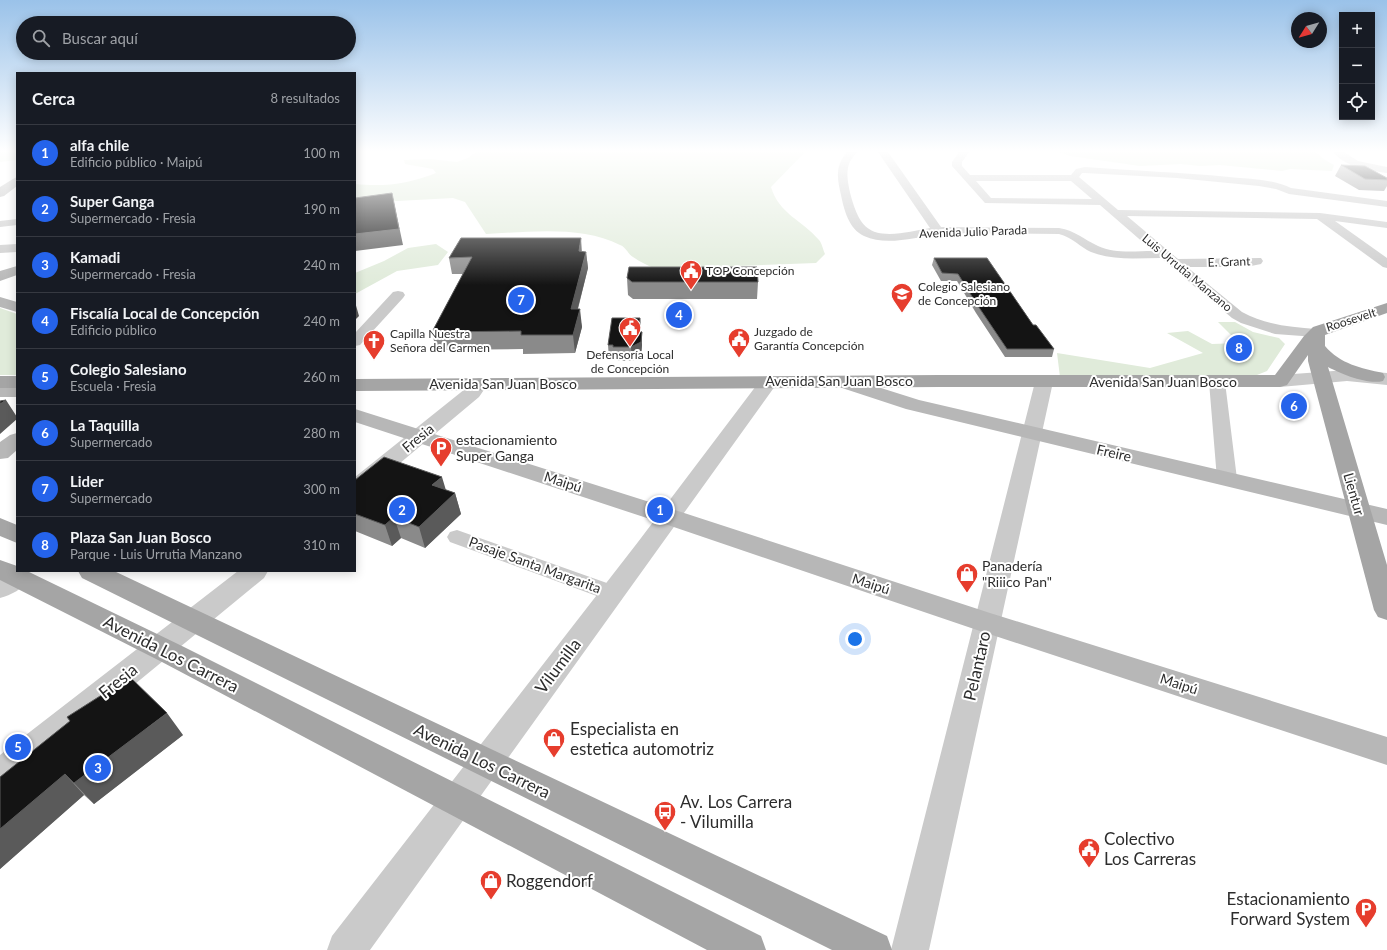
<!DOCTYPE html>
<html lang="es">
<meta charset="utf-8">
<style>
body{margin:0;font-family:Lato,sans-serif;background:#242831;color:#f1f3f6}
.controls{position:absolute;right:12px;top:12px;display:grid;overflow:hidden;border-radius:0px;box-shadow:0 2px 10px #0003}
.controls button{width:36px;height:36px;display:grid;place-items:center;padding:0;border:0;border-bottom:1px solid #363941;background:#171b24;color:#f1f3f6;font:20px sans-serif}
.compass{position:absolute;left:1291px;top:12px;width:36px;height:36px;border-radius:50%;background:#171b24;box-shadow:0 2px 10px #0003;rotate:233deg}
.you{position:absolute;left:855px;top:639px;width:14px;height:14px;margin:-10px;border:3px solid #fff;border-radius:50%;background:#1a73e8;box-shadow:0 0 0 6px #1a73e833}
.badge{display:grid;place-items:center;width:26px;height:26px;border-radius:50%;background:#2563eb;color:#fff;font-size:13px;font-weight:700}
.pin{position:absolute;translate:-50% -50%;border:2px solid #fff;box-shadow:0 1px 4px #0006}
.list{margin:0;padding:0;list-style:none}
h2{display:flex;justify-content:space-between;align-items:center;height:52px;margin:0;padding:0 16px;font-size:17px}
h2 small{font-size:13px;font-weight:400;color:#9ea1a6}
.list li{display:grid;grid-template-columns:26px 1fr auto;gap:12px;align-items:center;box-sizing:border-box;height:56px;padding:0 16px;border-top:1px solid #363941}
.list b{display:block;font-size:15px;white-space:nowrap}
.list p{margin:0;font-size:13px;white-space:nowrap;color:#9ea1a6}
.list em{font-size:13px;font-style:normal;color:#9ea1a6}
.icon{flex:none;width:22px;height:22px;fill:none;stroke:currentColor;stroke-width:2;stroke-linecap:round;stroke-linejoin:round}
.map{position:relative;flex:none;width:1387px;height:950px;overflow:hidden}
.search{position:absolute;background:#171b24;box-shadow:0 2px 10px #0003;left:16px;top:16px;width:340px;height:44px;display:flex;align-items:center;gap:10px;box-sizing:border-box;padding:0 14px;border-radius:22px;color:#9ea1a6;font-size:15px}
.panel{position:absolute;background:#171b24;box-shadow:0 2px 10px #0003;left:16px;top:72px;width:340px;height:500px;border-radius:0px}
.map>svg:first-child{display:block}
</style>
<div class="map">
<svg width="1387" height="950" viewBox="0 0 1387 950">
<rect width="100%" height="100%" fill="#fff"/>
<path fill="#e0ebda" d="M0,152H17V160L0,162Z
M476,152H805L771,187C779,214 802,220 819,240C822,243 823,250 825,254L816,263L655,269C648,265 640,262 633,257C628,254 626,247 620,245C581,225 528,232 486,234L465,202L453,198L397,201L355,198V184C386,187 407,184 436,173L433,169L405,164L404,160L430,159L457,162L468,158Z
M1058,152H1316L1325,160L1334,165L1332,171L1290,169L1282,171L1220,165L1200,166L1181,164L1140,166L1070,156Z
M436,244L448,252L438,265L397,271L355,294V273L384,261L408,248Z
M0,308L17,314V375H0Z
M1218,322H1235L1253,332L1279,338L1285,344L1267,371L1247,379L1060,377L1057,353L1150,368L1203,353L1167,333L1188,331L1212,344L1239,343Z"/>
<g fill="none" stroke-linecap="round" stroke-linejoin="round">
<path fill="#cacaca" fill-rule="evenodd" d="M847,152H857C853,157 849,161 848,168C845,180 854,211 861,221C864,226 870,230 875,232C892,237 913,231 930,228L878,152H888L941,227L1059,228C1076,231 1083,239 1098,246C1115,254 1135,251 1153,251L1100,205L985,203L952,166V162L959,152H969L962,162V166L970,175H1071L1076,169L1085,167C1133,171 1181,172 1229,177C1250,179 1272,179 1291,188L1387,201V207L1289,194L1276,189L1259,186L1177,178L1085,173H1082L1079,177L1118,210L1320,213L1387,222V228L1335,221L1387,258V268L1383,267L1317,219L1127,216L1178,259L1261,258L1263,261L1261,264L1246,267H1187L1242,312C1266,325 1290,327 1316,329L1321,330L1323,333L1321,336L1316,337L1275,334L1241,323L1232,318L1161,258C1138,258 1114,261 1091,252C1080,247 1072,237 1059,234C1019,234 979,232 940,235C915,236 888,247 864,236C849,229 844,210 841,195C837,178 835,166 847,152ZM976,181H1071L1092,199L991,198Z
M1333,152H1344L1358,161L1387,167V173C1369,170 1346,168 1333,152Z
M17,219V225L0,227V221Z
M17,244V252L0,253V245Z
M398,291L403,292L405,295L403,298L360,345L355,346V333L393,292Z
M1217,377L1223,379L1225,382L1237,479L1234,483L1227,485L1220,483L1217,479L1209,382L1211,379Z
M457,530L621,588L624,594L621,600L613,602L450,542L447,537L450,532Z
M18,571L26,573L29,579C23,589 11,595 0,598V579L10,573Z"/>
<path fill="#cacaca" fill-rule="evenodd" d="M1347,370L1387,373V385L1347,381L1280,387L1273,385L1271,381L1273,377L1280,375Z
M769,376L776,378L778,382L370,950H327L332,936L638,542L762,378Z
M1044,376L1051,378L1053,382L929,950H891L1035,382L1037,378Z
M479,378L486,380L488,384L479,397L363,494L355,496V477L465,389L472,380Z
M238,571H268L264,578L11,786L0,790V755Z"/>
<path fill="#b7b7b7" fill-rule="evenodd" d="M17,177V186L4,196L0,197V187L13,179Z
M17,266V275L0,281V271Z
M0,297L17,302V312L0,307Z
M843,376L919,400L1387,509V525L906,409L836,386L834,382L836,378Z
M0,385H17V397H0Z
M355,409L678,511L990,613L1387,737V765L977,630L662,523L355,422Z
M17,433V450L8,458L0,459V442L10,435Z"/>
<path fill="#a5a5a5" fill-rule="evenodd" d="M1387,303V313L1325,335V346C1340,364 1361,368 1383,373L1385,377L1383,381C1368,385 1341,374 1328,367L1387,565V620L1378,617L1374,610L1308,361V355L1287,385L1280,387H939L355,391V379L939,375H1275L1304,336L1313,327Z
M0,376H17V388H0Z
M0,518L17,525V543L0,536Z
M0,560L17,566V571H27L182,646L761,936L766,950H707L162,662L0,580Z
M78,571H114L887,936L892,950H832L82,578Z"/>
</g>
<path fill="#8a8a8a" d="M1341,165L1387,178V186L1384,191L1359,190L1335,176Z
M582,252H586L588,268L578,309L582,327L575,353L523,354V349L436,350L432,332L463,274H452L449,258Z
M934,258H987L1033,325L1054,349L1052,357H1005L976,313L957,281H941L932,265Z
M627,278L758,282L757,299H633L628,295Z
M640,318L642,345L641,356L632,361H614V359H609L608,345Z
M355,480L446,490L455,493L461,514L425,548L401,538L392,546L355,531Z
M67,717L183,735L94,804L84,795L0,869V777L70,721Z"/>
<path fill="#5a5a5a" d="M392,193L403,245L355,251V234Z
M581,238L582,254L579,251Z
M586,252L588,268L573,327L571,309Z
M355,302L359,316L355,320Z
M580,309L582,327L575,353L573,335Z
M640,318L642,345L641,356L632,361L631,347L639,331Z
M6,400L17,417V419L0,434V404Z
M442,477L448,497L432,485Z
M455,493L461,514L425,548L419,527Z
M394,517L401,538L392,546L385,525Z
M167,713L183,735L94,804L74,783Z
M65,774L84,795L0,869V829Z"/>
<path fill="#141414" stroke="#5a5a5a" d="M1341,165L1365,166L1387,178V180L1365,179Z
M392,193L399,229L355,234V198Z
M461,238H581L579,251L586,252L571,309H580L573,335H521V331L432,332L472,257L449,258Z
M934,258H987L1033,325H1036L1054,349H1007L978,306L958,274L942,273Z
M629,267H757L758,282H632L627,278Z
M612,318H640L639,331L642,332L641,342L631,347H613V345H608Z
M6,400L0,404V401Z
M384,457L442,477L432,485L455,493L419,527L394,517L385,525L355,514V480Z
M130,677L167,713L74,783L65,774L0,829V777L70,721L67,717Z"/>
<linearGradient id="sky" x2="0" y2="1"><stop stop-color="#9ac2e9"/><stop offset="0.53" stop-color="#fff"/><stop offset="1" stop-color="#fff" stop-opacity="0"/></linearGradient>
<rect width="1387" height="285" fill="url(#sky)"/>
<defs>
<g id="civic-pin" transform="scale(1.15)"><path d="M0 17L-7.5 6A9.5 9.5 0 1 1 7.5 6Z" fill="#e63d2d" stroke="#fff"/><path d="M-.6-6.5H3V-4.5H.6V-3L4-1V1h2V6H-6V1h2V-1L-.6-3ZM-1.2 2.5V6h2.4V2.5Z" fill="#fff"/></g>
<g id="school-pin" transform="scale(1.15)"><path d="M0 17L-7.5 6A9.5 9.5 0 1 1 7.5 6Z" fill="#e63d2d" stroke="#fff"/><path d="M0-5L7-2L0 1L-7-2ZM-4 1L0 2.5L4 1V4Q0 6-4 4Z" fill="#fff"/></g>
<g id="church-pin" transform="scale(1.15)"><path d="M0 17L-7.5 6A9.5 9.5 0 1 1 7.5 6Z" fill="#e63d2d" stroke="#fff"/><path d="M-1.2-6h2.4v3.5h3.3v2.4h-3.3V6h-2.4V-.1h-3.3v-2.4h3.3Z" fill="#fff"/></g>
<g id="parking-pin" transform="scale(1.15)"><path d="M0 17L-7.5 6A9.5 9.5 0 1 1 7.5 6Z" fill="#e63d2d" stroke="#fff"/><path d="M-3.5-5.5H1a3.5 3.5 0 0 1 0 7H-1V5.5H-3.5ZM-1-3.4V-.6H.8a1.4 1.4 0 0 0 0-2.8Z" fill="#fff"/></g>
<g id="shop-pin" transform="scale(1.15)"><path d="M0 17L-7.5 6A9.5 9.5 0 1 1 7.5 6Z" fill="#e63d2d" stroke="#fff"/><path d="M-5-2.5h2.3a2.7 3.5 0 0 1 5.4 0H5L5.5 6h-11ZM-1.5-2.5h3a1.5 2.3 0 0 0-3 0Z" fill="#fff"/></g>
<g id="bus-pin" transform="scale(1.15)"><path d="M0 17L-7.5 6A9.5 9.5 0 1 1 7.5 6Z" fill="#e63d2d" stroke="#fff"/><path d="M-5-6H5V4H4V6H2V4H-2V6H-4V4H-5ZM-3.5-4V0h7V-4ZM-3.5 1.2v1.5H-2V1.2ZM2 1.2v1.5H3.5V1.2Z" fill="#fff"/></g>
</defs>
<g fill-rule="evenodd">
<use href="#civic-pin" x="691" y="271"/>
<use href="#school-pin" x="902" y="294"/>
<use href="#civic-pin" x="630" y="328"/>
<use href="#civic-pin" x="739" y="339"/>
<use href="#church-pin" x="374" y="341"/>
<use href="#parking-pin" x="441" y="448"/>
<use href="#shop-pin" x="967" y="574"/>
<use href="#shop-pin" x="554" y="739"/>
<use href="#bus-pin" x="665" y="812"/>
<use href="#civic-pin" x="1089" y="849"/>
<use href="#shop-pin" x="491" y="881"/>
<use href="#parking-pin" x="1366" y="909"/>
</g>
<g text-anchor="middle" stroke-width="4" stroke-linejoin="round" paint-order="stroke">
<g font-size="12" fill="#2d2d2d" stroke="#fff">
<text transform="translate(973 232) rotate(-2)" y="4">Avenida Julio Parada</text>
<text transform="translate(1229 262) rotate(-2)" y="4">E. Grant</text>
<text transform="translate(1187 273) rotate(40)" y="4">Luis Urrutia Manzano</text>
<text transform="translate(1351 320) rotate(-18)" y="4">Roosevelt</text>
</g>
<g font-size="12" fill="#2d2d2d" stroke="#fff" text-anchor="start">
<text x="706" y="275">TOP Concepción</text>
<text x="918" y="291">Colegio Salesiano<tspan x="918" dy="14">de Concepción</tspan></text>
<text x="754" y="336">Juzgado de<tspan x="754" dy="14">Garantía Concepción</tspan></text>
<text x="390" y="338">Capilla Nuestra<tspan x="390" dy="14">Señora del Carmen</tspan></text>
<text x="630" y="359" text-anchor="middle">Defensoría Local<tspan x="630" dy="14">de Concepción</tspan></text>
</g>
<g font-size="14" fill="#2d2d2d" stroke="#fff">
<text x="839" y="386">Avenida San Juan Bosco</text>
<text x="1163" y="387">Avenida San Juan Bosco</text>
<text x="503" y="389">Avenida San Juan Bosco</text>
<text transform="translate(418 438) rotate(-39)" y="5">Fresia</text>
<text transform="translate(1114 453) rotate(13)" y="5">Freire</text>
<text transform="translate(563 482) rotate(18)" y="5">Maipú</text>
<text transform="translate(1354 494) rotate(74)" y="5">Lientur</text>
<text transform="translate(535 565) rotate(20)" y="5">Pasaje Santa Margarita</text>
<text transform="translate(871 584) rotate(18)" y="5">Maipú</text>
<text transform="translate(1179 684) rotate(18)" y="5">Maipú</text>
</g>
<g font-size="14" fill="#2d2d2d" stroke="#fff" text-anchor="start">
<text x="456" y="445">estacionamiento<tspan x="456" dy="16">Super Ganga</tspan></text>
<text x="982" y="571">Panadería<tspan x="982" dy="16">"Riiico Pan"</tspan></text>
</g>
<g font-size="17" fill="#2d2d2d" stroke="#fff">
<text transform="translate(171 654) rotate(27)" y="6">Avenida Los Carrera</text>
<text transform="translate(558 666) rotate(-53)" y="6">Vilumilla</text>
<text transform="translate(977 666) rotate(-77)" y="6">Pelantaro</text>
<text transform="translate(118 681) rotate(-39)" y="6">Fresia</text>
<text transform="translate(482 761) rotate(26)" y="6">Avenida Los Carrera</text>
</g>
<g font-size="17" fill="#2d2d2d" stroke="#fff" text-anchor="start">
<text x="570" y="735">Especialista en<tspan x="570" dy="20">estetica automotriz</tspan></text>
<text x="680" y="808">Av. Los Carrera<tspan x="680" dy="20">- Vilumilla</tspan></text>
<text x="1104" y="845">Colectivo<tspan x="1104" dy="20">Los Carreras</tspan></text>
<text x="506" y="887">Roggendorf</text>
<text x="1350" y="905" text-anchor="end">Estacionamiento<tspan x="1350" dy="20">Forward System</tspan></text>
</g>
</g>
</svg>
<div class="controls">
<button>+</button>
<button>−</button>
<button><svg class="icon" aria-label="locate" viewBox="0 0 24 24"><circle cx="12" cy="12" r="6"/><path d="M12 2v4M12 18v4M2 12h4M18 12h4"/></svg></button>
</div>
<svg class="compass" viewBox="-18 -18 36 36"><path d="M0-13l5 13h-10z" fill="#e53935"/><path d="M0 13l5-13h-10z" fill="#9ea1a6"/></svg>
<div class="you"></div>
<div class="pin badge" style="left:660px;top:510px">1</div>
<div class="pin badge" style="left:402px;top:510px">2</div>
<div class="pin badge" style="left:98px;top:768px">3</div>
<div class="pin badge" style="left:679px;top:315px">4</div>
<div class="pin badge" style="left:18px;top:747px">5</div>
<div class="pin badge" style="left:1294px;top:406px">6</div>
<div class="pin badge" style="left:521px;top:300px">7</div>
<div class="pin badge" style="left:1239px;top:348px">8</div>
<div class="search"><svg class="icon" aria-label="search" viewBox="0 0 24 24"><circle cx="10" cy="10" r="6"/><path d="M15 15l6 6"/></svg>Buscar aquí</div>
<section class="panel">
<h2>Cerca<small>8 resultados</small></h2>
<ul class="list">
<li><span class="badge">1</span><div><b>alfa chile</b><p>Edificio público · Maipú</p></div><em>100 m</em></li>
<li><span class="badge">2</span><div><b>Super Ganga</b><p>Supermercado · Fresia</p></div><em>190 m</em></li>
<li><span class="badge">3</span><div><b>Kamadi</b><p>Supermercado · Fresia</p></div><em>240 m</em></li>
<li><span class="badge">4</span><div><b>Fiscalía Local de Concepción</b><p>Edificio público</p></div><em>240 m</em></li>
<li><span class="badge">5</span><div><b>Colegio Salesiano</b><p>Escuela · Fresia</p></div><em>260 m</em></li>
<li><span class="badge">6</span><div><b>La Taquilla</b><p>Supermercado</p></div><em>280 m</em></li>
<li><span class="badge">7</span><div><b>Lider</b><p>Supermercado</p></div><em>300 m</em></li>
<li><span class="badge">8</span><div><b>Plaza San Juan Bosco</b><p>Parque · Luis Urrutia Manzano</p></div><em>310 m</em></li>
</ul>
</section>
</div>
